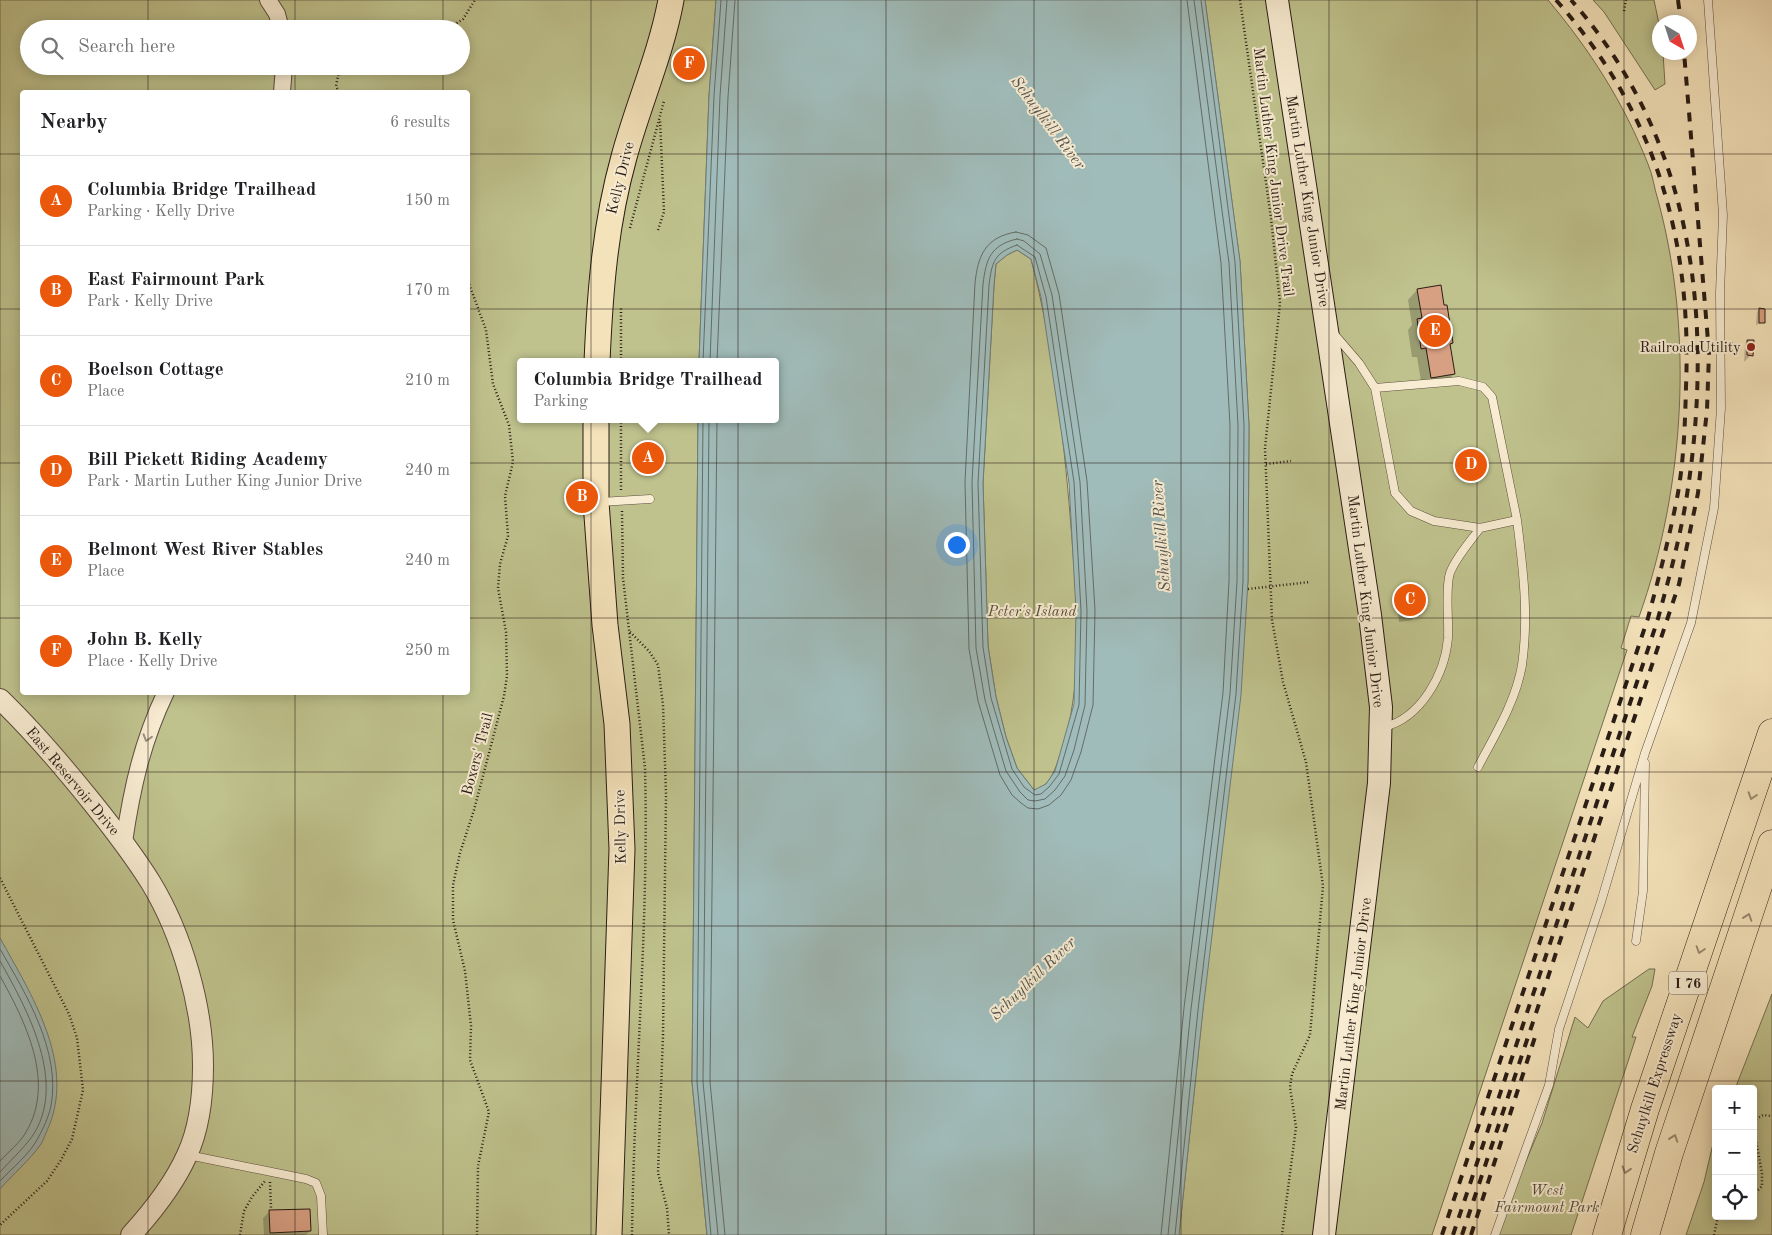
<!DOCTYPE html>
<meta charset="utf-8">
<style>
body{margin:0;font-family:"Old Standard TT",serif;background:#f6f6f6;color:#202124}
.controls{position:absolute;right:15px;bottom:15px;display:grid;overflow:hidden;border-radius:5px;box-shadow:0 2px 12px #0003}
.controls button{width:45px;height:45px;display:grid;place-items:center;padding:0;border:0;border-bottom:1px solid #e0e0e0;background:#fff;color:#202124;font:25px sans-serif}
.compass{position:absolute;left:1652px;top:15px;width:45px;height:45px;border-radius:50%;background:#fff;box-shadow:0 2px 12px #0003;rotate:141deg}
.you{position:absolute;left:956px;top:544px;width:18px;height:18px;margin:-12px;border:4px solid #fff;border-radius:50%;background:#1a73e8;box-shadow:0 0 0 8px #1a73e833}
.badge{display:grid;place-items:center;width:32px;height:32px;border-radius:50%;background:#ea580c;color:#fff;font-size:16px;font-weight:700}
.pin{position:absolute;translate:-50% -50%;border:2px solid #fff;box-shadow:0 1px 5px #0006}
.popup{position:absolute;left:517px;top:358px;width:262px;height:65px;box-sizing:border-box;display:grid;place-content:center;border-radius:5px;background:#fff;filter:drop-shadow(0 1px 4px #0005);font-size:16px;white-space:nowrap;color:#757577}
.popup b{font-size:19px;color:#202124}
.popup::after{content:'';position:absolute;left:50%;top:100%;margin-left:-10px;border:10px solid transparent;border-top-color:#fff}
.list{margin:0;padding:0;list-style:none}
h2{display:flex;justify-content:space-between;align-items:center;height:65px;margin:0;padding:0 20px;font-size:21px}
h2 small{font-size:16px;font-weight:400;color:#757577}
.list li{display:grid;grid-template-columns:32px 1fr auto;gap:15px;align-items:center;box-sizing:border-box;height:90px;padding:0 20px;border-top:1px solid #e0e0e0}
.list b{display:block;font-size:19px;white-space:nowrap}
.list p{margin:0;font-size:16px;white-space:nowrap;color:#757577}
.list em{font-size:16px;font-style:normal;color:#757577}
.icon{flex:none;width:28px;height:28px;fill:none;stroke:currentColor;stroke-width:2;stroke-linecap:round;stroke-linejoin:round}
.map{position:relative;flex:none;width:1772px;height:1235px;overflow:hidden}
.search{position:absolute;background:#fff;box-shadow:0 2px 12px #0003;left:20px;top:20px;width:450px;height:55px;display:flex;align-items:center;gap:12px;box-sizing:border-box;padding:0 18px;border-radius:28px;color:#757577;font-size:19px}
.panel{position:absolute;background:#fff;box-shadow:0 2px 12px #0003;left:20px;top:90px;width:450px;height:605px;border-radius:5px}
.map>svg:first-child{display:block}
</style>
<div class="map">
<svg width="1772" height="1235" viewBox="0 0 1772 1235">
<rect width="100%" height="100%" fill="#f4e2ba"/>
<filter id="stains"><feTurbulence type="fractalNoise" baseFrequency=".004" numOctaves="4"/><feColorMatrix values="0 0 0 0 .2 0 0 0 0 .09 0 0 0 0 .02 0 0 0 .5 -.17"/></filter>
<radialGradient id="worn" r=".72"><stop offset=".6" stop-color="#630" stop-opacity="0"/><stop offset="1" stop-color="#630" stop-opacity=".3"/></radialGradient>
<path fill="#bfc28d" stroke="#746f51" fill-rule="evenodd" d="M0,0H716L709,96L699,362H520V419H698L692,1082L707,1235H0ZM29,29H461V66H29ZM22,92H468V692H22Z
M1205,0H1548C1590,50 1624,103 1648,164C1653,175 1654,188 1658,200C1694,333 1685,487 1639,617L1631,616L1621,648L1627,650L1432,1235H1179L1248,581L1249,425L1240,262Z
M1593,0H1654L1659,24L1660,52L1663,53L1665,84L1655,90L1604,12Z
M1017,250L1031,259C1054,347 1065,448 1072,539C1077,610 1084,684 1061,752C1056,766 1051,787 1034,790L1017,768L1006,737L996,697L988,646L983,483L994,285L996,264L1007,255Z
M1649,969H1655L1652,986L1632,1037H1636L1571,1235H1495L1542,1123L1575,1017L1588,1028L1603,1001Z
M1772,994V1235H1686L1704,1182L1716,1131V1216H1753V1089H1735Z"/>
<path fill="#a0bcba" stroke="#707c78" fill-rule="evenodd" d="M716,0H1205L1240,261L1249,425L1248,581L1241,695L1203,1010L1179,1235H707L692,1082L698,419H776V362H699L709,96ZM1017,250L1031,259L1041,297L1069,483L1076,611L1074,704L1055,771L1046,784L1034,790L1017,768L1006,737L996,697L988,646L983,483L994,285L996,264L1007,255Z
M0,938C31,994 75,1062 49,1126C46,1132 44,1139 41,1144C30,1160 13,1174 0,1189Z"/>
<path fill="#0003" d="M1417,290L1452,343L1449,345L1454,374L1445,383L1422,387L1417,357H1412L1408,330L1412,325L1408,300Z
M1759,309L1764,322L1756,325L1757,312Z
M1748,341L1752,354L1744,362L1745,344Z
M1725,343L1731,352L1728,354H1722L1723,346Z
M1402,587L1418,614L1412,620L1399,622L1396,593Z
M269,1212L310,1231L306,1235H264L263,1218Z"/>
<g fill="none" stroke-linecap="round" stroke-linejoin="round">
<path stroke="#646c68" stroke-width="1" d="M1016,232L1028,235L1046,248L1059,294L1087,481L1095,610L1093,705L1081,752L1071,780L1061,795L1049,805L1038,809L1028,808L1021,803L1012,795L1000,775L978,701L969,649L965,482L975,283C978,256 985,237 1016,232Z
M1017,239L1024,241L1040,254L1052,295L1080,482L1087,611L1085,705L1074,750L1065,776L1055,790L1045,799L1035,801L1028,800L1020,792L1006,771L985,700L976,648L972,482L983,284C986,260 990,245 1017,239Z
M1017,245L1035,257L1046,297L1074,482L1081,611L1079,705L1059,774L1049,787L1041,794L1035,795L1024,787L1012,769L991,698L983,647L978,483L989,285C992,262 994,253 1017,245Z
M703,362L714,96L721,0
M710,362L720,96L727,0
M717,362L728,97L735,0
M703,419L697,1082L711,1235
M709,419L703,1082L718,1235
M717,419L710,1082L725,1235
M0,949C26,994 61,1051 51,1106C49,1116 43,1129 38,1138C30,1154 12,1168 0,1181
M0,961C27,1009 69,1085 31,1138C22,1150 10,1161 0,1172
M0,976C25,1021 56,1082 26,1132C20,1143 8,1152 0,1161
M1161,1235L1184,1008L1223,693L1229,581L1230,425L1221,263L1187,0
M1168,1235L1191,1009L1230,694L1237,581L1238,425L1229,263L1194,0
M1175,1235L1198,1010L1236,694L1243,581L1244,425L1235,262L1201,0"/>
</g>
<path fill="#d8a083" stroke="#291c15" d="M1441,285L1444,305H1447L1453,343L1450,344L1455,374L1431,378L1426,348L1421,349L1417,319L1422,318L1417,289Z
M1759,308L1765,309V323H1759Z
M1747,340H1754L1753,356L1747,355Z
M1725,342H1732V352H1725Z
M1416,584L1420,615L1405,616L1401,586Z
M310,1209L311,1231L270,1233L269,1210Z"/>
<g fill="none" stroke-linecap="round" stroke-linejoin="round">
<g stroke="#5c4e3e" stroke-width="9">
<path id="service" d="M1335,335L1359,363L1375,388L1395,493L1411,511L1434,521L1480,528L1517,520L1492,397L1483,387L1459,381L1375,388
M600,502L650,499
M1384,727C1421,718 1445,674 1448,638C1449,621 1445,587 1450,573C1456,557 1470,542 1480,528
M1478,767C1495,735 1516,701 1522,665C1529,616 1523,568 1517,520
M1636,941L1643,891L1645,763
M188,1155L306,1179L316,1183L321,1196L323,1235
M1495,1235L1549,1085L1559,1029L1601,902L1645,753L1691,623L1714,508L1721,408L1720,293L1723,215L1708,0"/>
</g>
<g stroke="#5c4e3e" stroke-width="18">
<path id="minor" d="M268,0L277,14L281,29
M282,92L284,66
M124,842C132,788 142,742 166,692"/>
</g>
<g stroke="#5c4e3e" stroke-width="22">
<path id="tertiary" d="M0,699C33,731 62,765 91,801C112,827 133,854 151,883C182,934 203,1007 203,1066C203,1096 200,1127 187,1155C174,1184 152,1212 131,1235"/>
</g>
<g stroke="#291c15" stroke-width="24">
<path id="secondary" d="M1277,0L1370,615L1381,707L1379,783L1324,1235"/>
</g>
<g stroke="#291c15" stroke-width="27">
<path id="primary" d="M597,362C600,292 605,225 624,157C638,105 661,54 671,0
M596,419V502L605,625L617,724L622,849L609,1235"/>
</g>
<g stroke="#291c15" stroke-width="29">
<path id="motorway" d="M1607,1235L1645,1109L1772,733
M1645,1235L1669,1153L1772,844"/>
</g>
<path stroke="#291c15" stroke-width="2.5" stroke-dasharray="1 2.5" stroke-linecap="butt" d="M1240,0L1271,218L1280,303L1265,448L1272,620L1283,682L1306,762L1323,886L1310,1035L1292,1074L1290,1087L1296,1127L1282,1235
M1624,11L1626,0
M448,29L463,19L475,0
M339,92L336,86L340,66
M630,228L664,101
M658,230L664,212L660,119
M468,281L486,330L493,384L509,425L513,462L505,496L508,536L500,564L498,588L506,632L507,676L504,696L474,810L460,853L453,885V920L465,971L471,1026L470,1060L489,1112L478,1166L477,1235
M621,362V306
M1266,464L1291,461
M621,490V419
M622,511L623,578L645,768C649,924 634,1079 632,1235
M1248,589L1310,582
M630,632L649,651L658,665L663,705L666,794L663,1035L658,1173L667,1208L669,1235
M0,878L69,1014L77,1038L83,1090L72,1139L61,1160L47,1181L0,1225
M1753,1121L1763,1115L1772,1116
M1753,1125L1762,1173V1186L1753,1195
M270,1182L271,1208
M240,1235L244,1211L252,1197L265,1181
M1714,1235L1718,1216"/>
<use href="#service" stroke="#f8ecd2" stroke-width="8"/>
<use href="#minor" stroke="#f8ecd2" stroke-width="16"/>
<use href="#tertiary" stroke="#f8ecd2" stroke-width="20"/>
<use href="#secondary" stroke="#f8ecd2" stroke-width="22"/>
<use href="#primary" stroke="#f4e2ba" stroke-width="25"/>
<use href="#motorway" stroke="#f4e2ba" stroke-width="28"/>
<path stroke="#291c15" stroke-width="4" stroke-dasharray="9 9" stroke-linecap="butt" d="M1678,0L1681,22
M1442,1235L1648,618C1659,577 1670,535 1678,493C1684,458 1685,423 1686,387C1692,239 1656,113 1556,0
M1453,1235L1657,622C1668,582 1679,542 1686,501C1715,323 1695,140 1571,0
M1462,1235L1679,584L1698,493L1707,410L1709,353L1684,52
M1471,1235L1535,1037"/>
</g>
<defs><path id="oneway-chevron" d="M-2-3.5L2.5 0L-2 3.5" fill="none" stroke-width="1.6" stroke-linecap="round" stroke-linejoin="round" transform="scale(1.25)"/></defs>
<use stroke="#9b8e7d" href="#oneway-chevron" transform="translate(147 738) rotate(107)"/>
<g stroke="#998970">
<use href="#oneway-chevron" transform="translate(1752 796) rotate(108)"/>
<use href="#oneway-chevron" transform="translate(1748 917) rotate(-71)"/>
<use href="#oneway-chevron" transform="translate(1700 950) rotate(108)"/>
<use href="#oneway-chevron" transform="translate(1674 1138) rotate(-71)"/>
<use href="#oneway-chevron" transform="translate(1626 1170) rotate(107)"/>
</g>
<path fill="none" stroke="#291c15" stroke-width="1" stroke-opacity="0.55" d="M148,0V29M295,0V29M443,0V29M591,0V1235M738,0V1235M886,0V1235M1034,0V1235M1181,0V1235M1329,0V1235M1477,0V1235M1624,0V1235M148,66V92M295,66V92M443,66V92M0,154H22M468,154H1772M0,309H22M468,309H1772M0,463H22M468,463H1772M0,618H22M468,618H1772M148,692V1235M295,692V1235M443,692V1235M0,772H1772M0,926H1772M0,1081H1772"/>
<circle fill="#8f2418" stroke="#f8ecd2" stroke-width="2" cx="1751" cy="347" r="5"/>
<g text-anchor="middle" stroke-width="4" stroke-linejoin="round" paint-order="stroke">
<rect fill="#f8ecd2" stroke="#675a4e" stroke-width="1" x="1669" y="971.5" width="38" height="23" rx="4"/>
<g font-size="14" font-weight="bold" fill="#291c15">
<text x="1688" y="988">I 76</text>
</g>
<g font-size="15" fill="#291c15" stroke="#f8ecd2">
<text transform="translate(1274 172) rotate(83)" y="5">Martin Luther King Junior Drive Trail</text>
<text transform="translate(620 178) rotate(-76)" y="5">Kelly Drive</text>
<text transform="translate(1308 201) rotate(81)" y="5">Martin Luther King Junior Drive</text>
<text transform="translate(1366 601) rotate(83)" y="5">Martin Luther King Junior Drive</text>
<text transform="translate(477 754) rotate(-75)" y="5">Boxers' Trail</text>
<text transform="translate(73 781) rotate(50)" y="5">East Reservoir Drive</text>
<text transform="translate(620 827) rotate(-91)" y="5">Kelly Drive</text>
<text transform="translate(1353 1004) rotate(-83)" y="5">Martin Luther King Junior Drive</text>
<text transform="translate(1654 1083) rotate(-72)" y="5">Schuylkill Expressway</text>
</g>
<g font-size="15" fill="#291c15" stroke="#f8ecd2" text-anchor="end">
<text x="1741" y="352">Railroad Utility</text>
</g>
<g font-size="15" font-style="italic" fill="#564e39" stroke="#f8ecd2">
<text x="1032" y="616">Peter's Island</text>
<text x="1547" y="1195">West<tspan x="1547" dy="17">Fairmount Park</tspan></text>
</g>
<g font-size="16" font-style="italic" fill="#53544f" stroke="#f8ecd2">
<text transform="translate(1049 122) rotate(53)" y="6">Schuylkill River</text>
<text transform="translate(1160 536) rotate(-94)" y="6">Schuylkill River</text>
<text transform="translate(1032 978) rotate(-44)" y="6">Schuylkill River</text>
</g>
</g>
<rect width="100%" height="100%" filter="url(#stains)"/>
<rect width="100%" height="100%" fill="url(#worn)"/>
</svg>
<div class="controls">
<button>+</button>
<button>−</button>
<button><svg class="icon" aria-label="locate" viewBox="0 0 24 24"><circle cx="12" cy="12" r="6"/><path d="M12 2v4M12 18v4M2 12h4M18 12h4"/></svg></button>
</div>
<svg class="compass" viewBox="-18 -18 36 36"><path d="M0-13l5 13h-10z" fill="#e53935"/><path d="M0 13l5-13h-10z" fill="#757577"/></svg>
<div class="you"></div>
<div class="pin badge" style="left:648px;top:458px">A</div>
<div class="popup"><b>Columbia Bridge Trailhead</b>Parking</div>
<div class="pin badge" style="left:582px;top:497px">B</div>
<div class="pin badge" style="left:1410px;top:600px">C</div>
<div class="pin badge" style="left:1471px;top:465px">D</div>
<div class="pin badge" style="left:1435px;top:331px">E</div>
<div class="pin badge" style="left:689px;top:64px">F</div>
<div class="search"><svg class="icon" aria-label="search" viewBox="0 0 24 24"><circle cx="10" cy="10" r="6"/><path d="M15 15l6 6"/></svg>Search here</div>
<section class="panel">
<h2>Nearby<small>6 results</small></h2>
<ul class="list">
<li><span class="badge">A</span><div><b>Columbia Bridge Trailhead</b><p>Parking · Kelly Drive</p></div><em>150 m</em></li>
<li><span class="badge">B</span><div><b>East Fairmount Park</b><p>Park · Kelly Drive</p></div><em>170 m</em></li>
<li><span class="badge">C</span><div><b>Boelson Cottage</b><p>Place</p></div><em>210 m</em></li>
<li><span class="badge">D</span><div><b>Bill Pickett Riding Academy</b><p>Park · Martin Luther King Junior Drive</p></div><em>240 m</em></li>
<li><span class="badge">E</span><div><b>Belmont West River Stables</b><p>Place</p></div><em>240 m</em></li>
<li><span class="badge">F</span><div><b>John B. Kelly</b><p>Place · Kelly Drive</p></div><em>250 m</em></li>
</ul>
</section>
</div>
